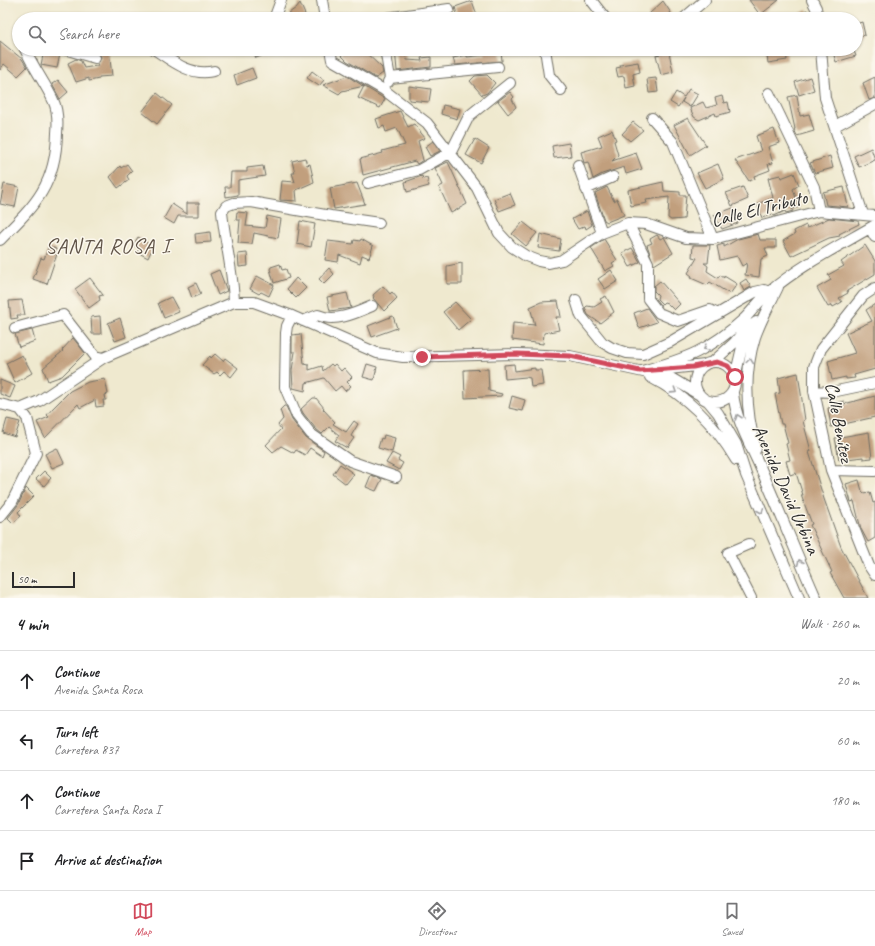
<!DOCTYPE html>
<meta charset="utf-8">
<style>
body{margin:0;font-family:Caveat,sans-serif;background:#f6f6f6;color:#202124}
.scale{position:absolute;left:12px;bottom:10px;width:63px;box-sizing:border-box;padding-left:4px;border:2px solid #2b2b2b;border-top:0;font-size:11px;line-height:14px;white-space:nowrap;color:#2b2b2b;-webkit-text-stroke:3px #fbf7ec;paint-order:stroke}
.stop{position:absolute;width:12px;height:12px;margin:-9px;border:3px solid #d1495b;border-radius:50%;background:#fff}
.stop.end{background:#d1495b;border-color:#fff;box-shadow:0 1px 4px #0008}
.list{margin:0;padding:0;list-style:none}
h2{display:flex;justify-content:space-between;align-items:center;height:52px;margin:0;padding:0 16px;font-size:17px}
h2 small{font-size:13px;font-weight:400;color:#757577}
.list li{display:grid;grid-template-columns:26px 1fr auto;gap:12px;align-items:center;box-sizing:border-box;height:60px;padding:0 16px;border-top:1px solid #e0e0e0}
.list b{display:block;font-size:15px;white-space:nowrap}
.list p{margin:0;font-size:13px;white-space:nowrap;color:#757577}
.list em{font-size:13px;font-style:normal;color:#757577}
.icon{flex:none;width:22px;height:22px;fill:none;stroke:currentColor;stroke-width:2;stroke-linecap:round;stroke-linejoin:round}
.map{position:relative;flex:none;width:875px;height:598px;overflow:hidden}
.search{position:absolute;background:#fff;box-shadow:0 1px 3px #0004;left:12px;right:12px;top:12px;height:44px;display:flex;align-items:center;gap:10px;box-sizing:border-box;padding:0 14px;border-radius:22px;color:#757577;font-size:15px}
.sheet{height:292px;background:#fff}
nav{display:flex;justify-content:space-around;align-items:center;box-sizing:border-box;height:56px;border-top:1px solid #e0e0e0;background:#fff;font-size:11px;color:#757577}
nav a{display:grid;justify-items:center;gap:2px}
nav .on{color:#d1495b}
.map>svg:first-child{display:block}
</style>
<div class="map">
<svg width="875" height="598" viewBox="0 0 875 598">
<rect width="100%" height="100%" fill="#fbf7ec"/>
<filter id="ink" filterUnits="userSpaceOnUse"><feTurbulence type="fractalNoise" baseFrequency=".025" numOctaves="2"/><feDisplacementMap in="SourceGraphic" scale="8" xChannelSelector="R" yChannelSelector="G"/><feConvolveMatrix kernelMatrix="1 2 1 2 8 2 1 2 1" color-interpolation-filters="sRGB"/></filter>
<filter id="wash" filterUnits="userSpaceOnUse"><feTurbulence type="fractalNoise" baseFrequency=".012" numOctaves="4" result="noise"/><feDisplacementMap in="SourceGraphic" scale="16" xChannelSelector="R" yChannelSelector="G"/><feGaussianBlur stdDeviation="0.9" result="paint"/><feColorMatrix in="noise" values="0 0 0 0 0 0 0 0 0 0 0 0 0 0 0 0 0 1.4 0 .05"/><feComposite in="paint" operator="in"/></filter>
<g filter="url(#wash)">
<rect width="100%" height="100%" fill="#efe9cf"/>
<g id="blocks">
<path fill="#c19f7d" d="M749,0H779L760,15Z
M472,1L477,15L470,18L458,19L455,7Z
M663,1L671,13L663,19H651L648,15Z
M300,3L307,19H292L289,13L296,8Z
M807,10L811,19H789Z
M862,22L865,35L856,38V24Z
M0,41L22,59L27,67L18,76L4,64L0,70Z
M96,49H105V51H109L112,76L99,77V79L89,81V78L76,82L68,63L76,59L81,61L84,68L97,66L101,57Z
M252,49H279L256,58Z
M342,49H362L382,68L383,73L376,78L347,61L341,55Z
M395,49H404L407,60L422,61L421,58L431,57V67L397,71Z
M484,49H501L502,61L455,65L453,58L467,55V57L484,55Z
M766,49H786L787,60L768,63Z
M844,49H853L856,56L836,62L833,52Z
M44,50L60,54L57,68L41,65Z
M669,52L673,72L661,75L656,55Z
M638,62L640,72L633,74L635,86L626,88L624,76L618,77L616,68L621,67L620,65Z
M252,68L256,78L237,85L234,75Z
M312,71L324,80L319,86L307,78Z
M487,75L495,83L487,93L482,95L470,81L475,76Z
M347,76L385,99L380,108L358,98L364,86L342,91L339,94L323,85Z
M810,77L814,90L799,95L795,82Z
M875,77V98L869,100L863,83Z
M656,78L658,92L649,93L647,79Z
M58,80L68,92L60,99L52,84Z
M409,86L431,89L429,102L409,100Z
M689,89L698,94L690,107L682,102L684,98L678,107L670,102L676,92L684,97Z
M510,92L514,97L512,99L516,107L508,114L498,101Z
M157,93L172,105L157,124L142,112Z
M797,95L800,116L809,114L814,131L797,136L794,129H795L788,97Z
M722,96L724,103L728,102L730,112L716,116L715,113L699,120L694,117L690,108L703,102L706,108L717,105L715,98Z
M443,105L460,109L457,119L441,114Z
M400,111L408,127L414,124L425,138L418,141L423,160L417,164L415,161L363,175L360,159L383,153L382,151L405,145L397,128L386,132L384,126L379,128L376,119Z
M688,118L706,145L690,155L674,125Z
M633,122L643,130L630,141L622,134Z
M774,129L779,143L768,147L773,163L768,164L770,170L754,176L755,179L749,181L735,160L761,151L756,136Z
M612,130L616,140L614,141L618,155L612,161L636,153L642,169L626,174L624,167L602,174L593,179L588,162L584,163L581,152L602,146L598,136Z
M475,139L489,148L481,163L466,155Z
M433,141L440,151L430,156L425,147Z
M569,143L571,156L554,158L552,146Z
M871,148L875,160L859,167L854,156Z
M830,156L833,168L815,173L810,163Z
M305,158L307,165L310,164L314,182L296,190L297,201L280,200L282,181L295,182L292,173H295L292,161Z
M448,162L467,204L451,213L439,187L443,185L435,168Z
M127,164L132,171L127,176L129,180L118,188L110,177L120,166L121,168Z
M718,164L724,179L705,188L697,173Z
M263,166L265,176L238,180V195L226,197L225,187H230L231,172H247V168Z
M794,173L799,185L793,189L799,207L792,209L793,211L786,213L785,211L774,216L773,214L762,218L757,204L773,198L768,178L780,175L781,178Z
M422,176L423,179L427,178L429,186L407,192L405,182Z
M663,182L664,191L680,192V195H686L684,219L671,220L668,218L669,197L646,200L647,203L631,206L628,190Z
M357,183L365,204L334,209L330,188Z
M4,184L19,187L15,207L0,204Z
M607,187L614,201L617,199L624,215L607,222L604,220L595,193Z
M743,187L748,199L732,206L726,193Z
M844,187L848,207L826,205L823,192Z
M510,193L515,205L499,211L494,199Z
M187,203H199V216H178L174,224L164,218L172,204L187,214Z
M733,208L738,223L722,229L714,215Z
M587,211L592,225L586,229L585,226L578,229L572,219Z
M237,212L248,213L246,226L265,228L267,216L281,219L278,238L254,233L252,244L238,243L240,220H236Z
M829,218L858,221L859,224L839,234L840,236L829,238L791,256L783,241L795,234L794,231L806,225L807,228Z
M300,221L315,224L311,247L297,244Z
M523,222L537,233L526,246L512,234Z
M210,232L211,242L196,243L195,234Z
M540,234L561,239L559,251L538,248Z
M758,234L760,240H776V248H765L768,256L761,259L759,277L745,275L747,263L742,266L737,256L720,260L717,246L724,244V247L738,239Z
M657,235L660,239L664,237L673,253L654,265L647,245L652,243L650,239Z
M138,237L153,247L148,258L137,252L139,249L133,245Z
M361,239L373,246L369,258L362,255L360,263L339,255L338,262L325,260L328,241L353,244L354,240L360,241Z
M604,239L617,260L612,263L614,266L605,271L591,248Z
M693,245H710L708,263H704L708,266L707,271L718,278L720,275L724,278V276L737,284L730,294L710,282L707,285L691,278L692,276L688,273L697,258L692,257Z
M865,245L875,261V274L847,291L848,293L839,298L842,302L833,307L832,305L828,307L817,288L831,280L828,275L844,266L841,262Z
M49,246L56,249L55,254H57L47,284L33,279L41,258L44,259Z
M632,248L640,262L630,267L622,253Z
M247,253L248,266L239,267L238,254Z
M462,263V284H447V266Z
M280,264L282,270L286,269L289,278L274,283L270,269L271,267Z
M329,268L334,274L324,284L319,279Z
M219,270L227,291L218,295L210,274Z
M611,270L618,281L605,289L598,279Z
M257,276L274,285L269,296L261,292L259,294L250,289Z
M90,278L103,295L99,296L100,300L89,308L75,289Z
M296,278L306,288L296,298L287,289Z
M746,279L751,287L744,291L740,283Z
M660,281L680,304L674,310L667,303L664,302L662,304L657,299L658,295L654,291V286Z
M196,283L201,294L192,298L188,287Z
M383,286L390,294L392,292L397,298L384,311L373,298L374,297L373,295Z
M347,293L351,308L330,311L327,297Z
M606,296L614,312L600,323L588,315L585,308L587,306L594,307L602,302L600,299Z
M171,297L179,312L164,318L158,303Z
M22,300L25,315H17L18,318L11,319L9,301Z
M558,301L561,317H556L559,330L544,333L543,344L512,340L513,323L535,325L530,307L541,302Z
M455,302L471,319L458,330L443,312Z
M875,304V369L854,375L855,378L846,379V377L832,380L828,361L855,353L846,333L872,321L866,310Z
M647,308L657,322L639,328L634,313Z
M100,316L101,334H92L91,317Z
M393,316L397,328L372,337L368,326Z
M120,318L126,337L115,341L108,323Z
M32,330L35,341L19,347L15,334Z
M301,334L304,364L309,365V370L322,366L323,371L331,364L333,366L335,364L341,371L344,368L352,377L347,382L351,386L345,391L341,386L335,391L324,378L306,383L305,391L293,388L292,370L295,352H292V335Z
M73,338L85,353L62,376L48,381L43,368L63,351L62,350Z
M215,354L223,361L225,358L238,368L231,377L224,371L220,375L217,372L214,374L202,365L210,356L211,358Z
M22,355L32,373L15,383L6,363Z
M367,364L377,367L374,380L363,377Z
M514,364L515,371L535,368V370H541L543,385L531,387L530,378L526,377L505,379L504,365Z
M488,369L489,391L502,394L501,396L465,398L464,370Z
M798,373L805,420L803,421L811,451L809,452L824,499L841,547L868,598H844L830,573L832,572L810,525L812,524L801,495H803L796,473L790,475L786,461L790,460L786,444L788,443L783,424H781L775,394L780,393L778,378Z
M105,379L108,394L105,395L106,400H103L104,406L96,407L95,400L80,408L78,404L45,438L37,422L49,417L47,415L52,409L70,391L88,382Z
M0,380L15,386L10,398L0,394Z
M512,396L525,400L522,411L509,408Z
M875,396V417L831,427L828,408L836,406L835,403L844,401V404Z
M313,398H316L324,408L323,409L335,422L333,424L346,432L354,421L358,424L351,436L354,438L347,448L335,441L339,435L329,427L322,434L316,429L303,413L301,409Z
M284,406H286L292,420L306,438L324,451L322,456L310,448L305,455L296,450L294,453L281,446L273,452L266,445L281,429L278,425L283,419L280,410Z
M7,419L20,422L15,437L3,433Z
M869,432L872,458L863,459V457L839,460L835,438Z
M384,435L395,438L392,452L378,448L381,438L383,439Z
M57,448L64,463L52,468L45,454Z
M392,453L400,457L398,460L403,463L399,470L386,463Z
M340,464L354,474L346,484L333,474Z
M44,471L51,478L44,486L36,479Z
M371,475L382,479L376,491L366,487Z
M859,480L862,491L864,493L870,492L873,503L875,502V538L868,542L861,529L854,501L851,502L846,484Z
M26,488L34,496L18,512L21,516L13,523L8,518L18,505Z"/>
</g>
</g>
<g filter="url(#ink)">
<use href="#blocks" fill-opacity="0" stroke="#706e64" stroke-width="1"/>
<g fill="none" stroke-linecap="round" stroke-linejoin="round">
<g stroke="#706e64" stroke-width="12">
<path id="minor" d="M322,0L325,19
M591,0L606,19
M812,0L816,8L818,19
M274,19L281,0
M379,19L449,9
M683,19L705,0
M64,49L95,58
M154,49C172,61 191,77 214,71
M330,49L332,60L384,90L427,123L477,188L499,233L512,247L526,256L539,261L549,263L562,260L602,233L628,223L646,224L686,238L713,239L819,211L875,216
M385,49L390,78L388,82
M545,49L549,75L561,90
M821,49L825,98L863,214
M390,78L498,67
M769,93L814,187L819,211
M652,118L673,142L713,239
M835,126L875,104
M578,165L602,233
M368,183L419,170L451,152L469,116L510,83
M586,189L613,177
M628,223L648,263V299L659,313L678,321L710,310L718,314
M870,228L875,237
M0,240C35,205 56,185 57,133C58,122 58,110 53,100C45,83 33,67 25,49
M875,288L863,296L821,349L814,367V391L831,470L869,566L875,575
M576,300L581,316L602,342L612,348L627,353L643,354L670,342L755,292L764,290L769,292
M234,302C233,272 225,242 222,212L226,206L234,203L251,202L331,216L379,223
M292,316L287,326L286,333L285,387L297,416L311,434L350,461L396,477
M303,321L318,315C335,323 356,313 372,306
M15,328L63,315L95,356L103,358
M695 382a20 20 0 1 1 40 0a20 20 0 1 1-40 0Z
M713,362L734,343L749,324
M660,370L705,365
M642,371C686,359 710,350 744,319C753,310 760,300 769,292C801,265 839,246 875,225
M650,377C687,396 715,424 736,460
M735,377L743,343L756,322
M814,391L832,392L875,383
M733,393C736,421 750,444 761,469C780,512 797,555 816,598
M708,401L718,413L736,444L746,475L799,598
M0,404L20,409L39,401L103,358L234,302H254L292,316L377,353L403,357L518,354L570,356L671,378L698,394
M756,449C746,413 744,373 755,337C761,320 770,304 778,287
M831,470L875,471
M0,517L12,502L36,453L27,418L20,409
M749,544L728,553L751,598"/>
</g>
<use href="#minor" stroke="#fff" stroke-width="10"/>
</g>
<defs><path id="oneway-chevron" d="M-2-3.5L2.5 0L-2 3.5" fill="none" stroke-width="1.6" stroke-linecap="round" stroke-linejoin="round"/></defs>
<g stroke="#a0a0a0">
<use href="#oneway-chevron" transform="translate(706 348) rotate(149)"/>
<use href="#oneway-chevron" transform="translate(750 361) rotate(-82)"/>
<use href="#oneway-chevron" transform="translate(674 391) rotate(33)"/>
<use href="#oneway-chevron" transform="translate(738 417) rotate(-109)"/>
<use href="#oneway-chevron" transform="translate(761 511) rotate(67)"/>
<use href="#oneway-chevron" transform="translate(800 562) rotate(-113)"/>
</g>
</g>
<g fill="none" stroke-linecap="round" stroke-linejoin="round" filter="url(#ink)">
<path stroke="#d1495b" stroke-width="5" d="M422,357L518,354L570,356L640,371L693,367L717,362L728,366L735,377"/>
</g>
<g text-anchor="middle" stroke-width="3" stroke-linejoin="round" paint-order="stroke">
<g font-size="19" fill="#2b2b2b" stroke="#fbf7ec">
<text transform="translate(759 208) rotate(-14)" y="7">Calle El Tributo</text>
<text transform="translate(840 422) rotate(79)" y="7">Calle Benítez</text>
<text transform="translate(787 489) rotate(66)" y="7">Avenida David Urbina</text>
</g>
<g font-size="21" letter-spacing="1" fill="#605448" stroke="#fbf7ec">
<text x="108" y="253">SANTA ROSA I</text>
</g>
</g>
</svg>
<div class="scale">50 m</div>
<div class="stop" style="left:735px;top:377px"></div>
<div class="stop end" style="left:422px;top:357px"></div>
<div class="search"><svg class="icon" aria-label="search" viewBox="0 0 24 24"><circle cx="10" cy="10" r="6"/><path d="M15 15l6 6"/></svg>Search here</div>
</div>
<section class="sheet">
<h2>4 min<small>Walk · 260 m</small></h2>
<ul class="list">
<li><svg class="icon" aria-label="ahead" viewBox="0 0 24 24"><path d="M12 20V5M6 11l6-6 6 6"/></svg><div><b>Continue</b><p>Avenida Santa Rosa</p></div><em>20 m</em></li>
<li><svg class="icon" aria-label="left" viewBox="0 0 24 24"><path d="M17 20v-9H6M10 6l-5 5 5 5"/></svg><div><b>Turn left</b><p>Carretera 837</p></div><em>60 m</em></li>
<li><svg class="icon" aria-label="ahead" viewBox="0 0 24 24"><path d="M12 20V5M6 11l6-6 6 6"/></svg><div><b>Continue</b><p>Carretera Santa Rosa I</p></div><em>180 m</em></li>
<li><svg class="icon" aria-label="arrive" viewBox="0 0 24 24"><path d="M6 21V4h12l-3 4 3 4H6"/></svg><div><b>Arrive at destination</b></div></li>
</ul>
</section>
<nav>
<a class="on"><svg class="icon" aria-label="map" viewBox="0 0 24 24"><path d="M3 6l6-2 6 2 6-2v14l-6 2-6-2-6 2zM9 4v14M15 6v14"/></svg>Map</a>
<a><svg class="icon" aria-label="directions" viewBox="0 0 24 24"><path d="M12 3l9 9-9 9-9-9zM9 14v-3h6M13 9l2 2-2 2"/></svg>Directions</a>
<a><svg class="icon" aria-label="saved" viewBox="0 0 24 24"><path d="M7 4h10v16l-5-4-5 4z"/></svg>Saved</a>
</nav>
